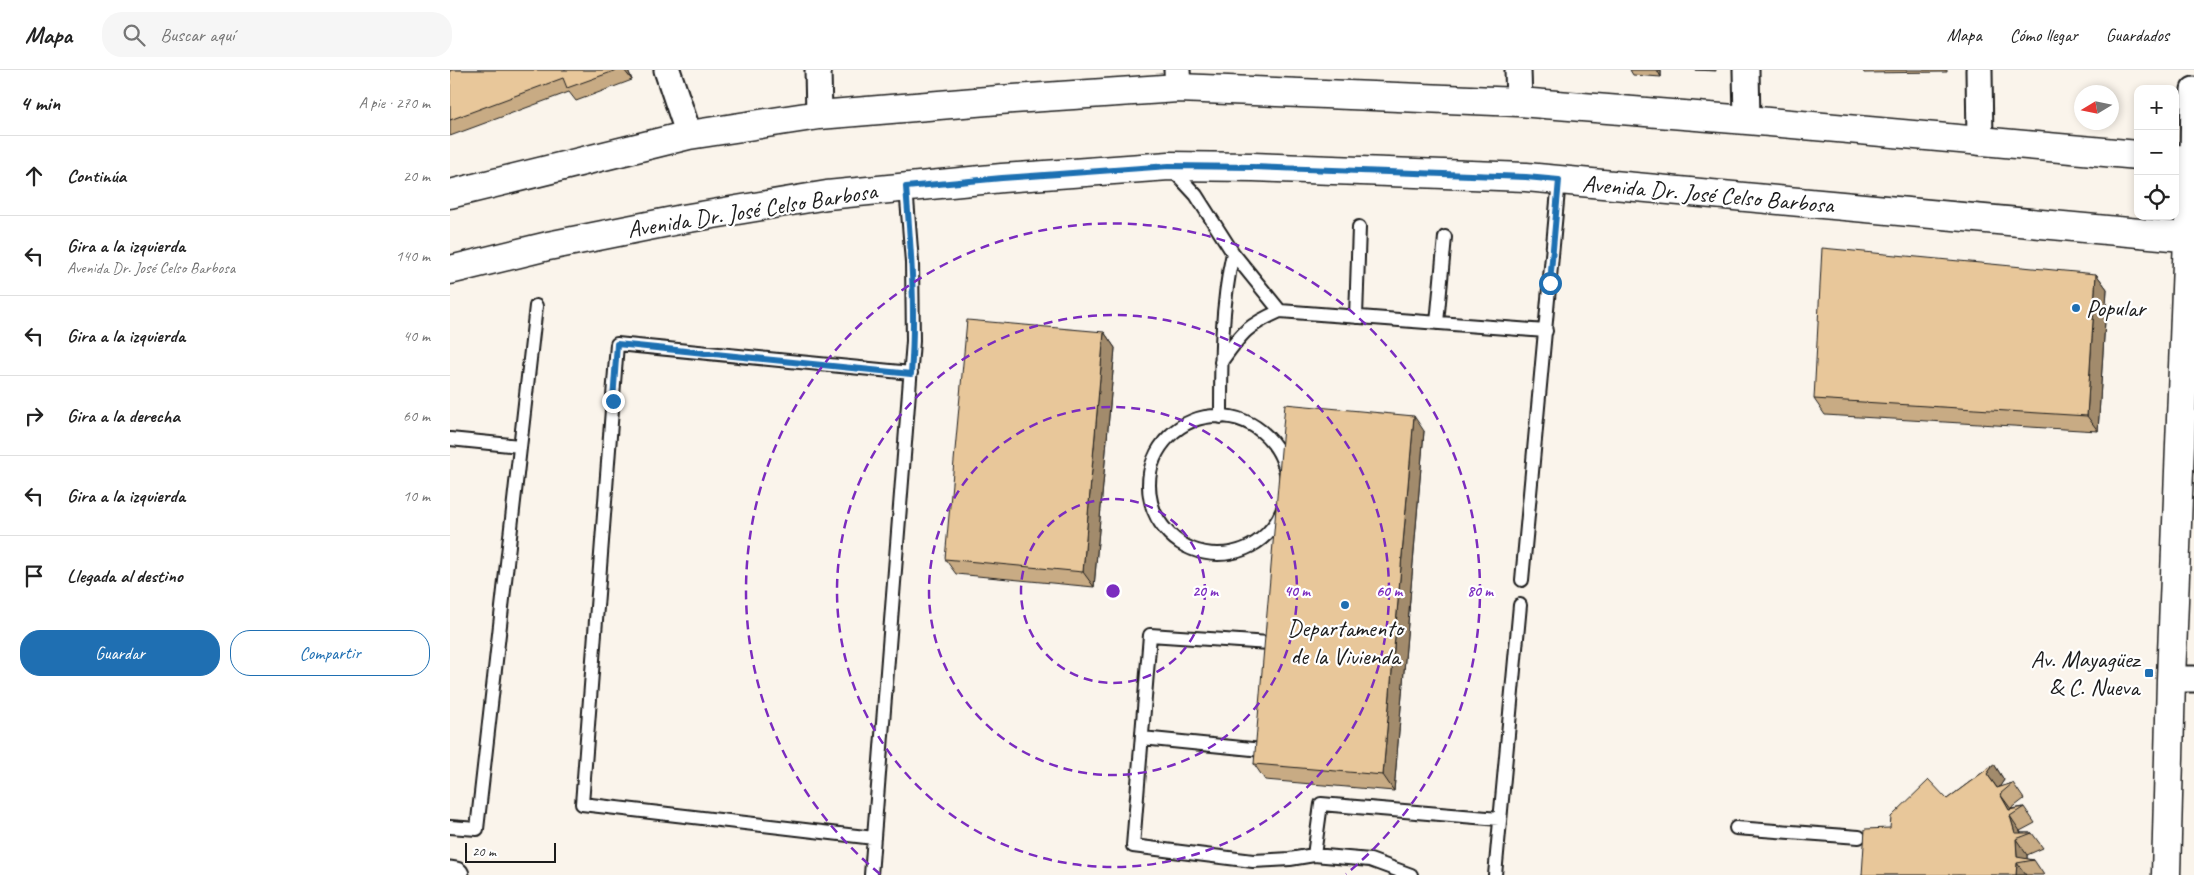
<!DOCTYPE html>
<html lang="es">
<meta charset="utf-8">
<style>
body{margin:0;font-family:Caveat,sans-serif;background:#f6f6f6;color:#222}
.controls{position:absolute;right:15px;top:15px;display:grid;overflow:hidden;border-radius:10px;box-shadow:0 2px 8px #0003}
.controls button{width:45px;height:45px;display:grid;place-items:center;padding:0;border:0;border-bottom:1px solid #e0e0e0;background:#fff;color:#222;font:25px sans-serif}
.compass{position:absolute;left:1624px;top:15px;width:45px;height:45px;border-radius:50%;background:#fff;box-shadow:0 2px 8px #0003;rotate:260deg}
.scale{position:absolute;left:15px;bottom:12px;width:91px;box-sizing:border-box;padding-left:5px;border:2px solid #1c1c1c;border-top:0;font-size:14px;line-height:18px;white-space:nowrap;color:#1c1c1c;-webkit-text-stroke:4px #fff;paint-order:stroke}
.stop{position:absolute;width:15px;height:15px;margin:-11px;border:4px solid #1f6fb2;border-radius:50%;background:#fff}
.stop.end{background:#1f6fb2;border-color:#fff;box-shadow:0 1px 5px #0008}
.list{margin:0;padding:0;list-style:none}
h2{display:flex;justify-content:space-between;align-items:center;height:65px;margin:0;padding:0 20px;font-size:21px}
h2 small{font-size:16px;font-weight:400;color:#767676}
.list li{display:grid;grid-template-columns:32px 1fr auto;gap:15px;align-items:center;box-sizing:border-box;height:80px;padding:0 20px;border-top:1px solid #e0e0e0}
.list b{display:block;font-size:19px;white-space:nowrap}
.list p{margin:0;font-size:16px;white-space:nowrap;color:#767676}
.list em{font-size:16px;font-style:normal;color:#767676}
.actions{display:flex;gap:10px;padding:15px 20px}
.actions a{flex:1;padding:11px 0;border:1px solid #1f6fb2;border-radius:20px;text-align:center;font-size:18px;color:#1f6fb2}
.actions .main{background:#1f6fb2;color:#fff}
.icon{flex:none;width:28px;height:28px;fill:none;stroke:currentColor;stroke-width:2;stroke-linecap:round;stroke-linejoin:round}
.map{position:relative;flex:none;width:1744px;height:805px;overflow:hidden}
header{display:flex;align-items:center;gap:30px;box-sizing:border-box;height:70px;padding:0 25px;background:#fff;border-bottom:1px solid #e0e0e0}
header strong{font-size:24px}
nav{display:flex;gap:28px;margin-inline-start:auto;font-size:18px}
.search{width:350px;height:45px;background:#f6f6f6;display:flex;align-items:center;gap:12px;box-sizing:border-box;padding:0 18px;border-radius:20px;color:#767676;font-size:19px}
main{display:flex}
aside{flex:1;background:#fff}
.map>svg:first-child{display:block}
</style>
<header>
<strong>Mapa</strong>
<div class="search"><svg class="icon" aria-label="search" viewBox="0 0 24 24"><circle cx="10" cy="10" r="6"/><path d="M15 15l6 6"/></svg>Buscar aquí</div>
<nav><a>Mapa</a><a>Cómo llegar</a><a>Guardados</a></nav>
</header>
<main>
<aside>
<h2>4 min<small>A pie · 270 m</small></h2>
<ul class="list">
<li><svg class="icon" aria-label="ahead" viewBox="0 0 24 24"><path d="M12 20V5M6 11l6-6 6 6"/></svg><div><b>Continúa</b></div><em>20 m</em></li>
<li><svg class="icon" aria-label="left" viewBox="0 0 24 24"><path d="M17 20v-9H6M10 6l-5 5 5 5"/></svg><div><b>Gira a la izquierda</b><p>Avenida Dr. José Celso Barbosa</p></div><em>140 m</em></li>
<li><svg class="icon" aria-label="left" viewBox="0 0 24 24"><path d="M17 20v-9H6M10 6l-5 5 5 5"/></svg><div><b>Gira a la izquierda</b></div><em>40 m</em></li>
<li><svg class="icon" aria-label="right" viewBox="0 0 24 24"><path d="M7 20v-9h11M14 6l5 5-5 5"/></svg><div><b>Gira a la derecha</b></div><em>60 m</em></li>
<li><svg class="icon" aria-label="left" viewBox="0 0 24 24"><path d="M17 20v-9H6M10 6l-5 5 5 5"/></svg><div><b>Gira a la izquierda</b></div><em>10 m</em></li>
<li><svg class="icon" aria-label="arrive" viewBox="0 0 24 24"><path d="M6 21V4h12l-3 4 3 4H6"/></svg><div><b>Llegada al destino</b></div></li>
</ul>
<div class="actions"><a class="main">Guardar</a><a>Compartir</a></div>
</aside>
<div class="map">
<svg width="1744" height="805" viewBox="0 0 1744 805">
<rect width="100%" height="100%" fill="#faf4eb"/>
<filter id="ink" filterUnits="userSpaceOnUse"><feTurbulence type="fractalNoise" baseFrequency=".02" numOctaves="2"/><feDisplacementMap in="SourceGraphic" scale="10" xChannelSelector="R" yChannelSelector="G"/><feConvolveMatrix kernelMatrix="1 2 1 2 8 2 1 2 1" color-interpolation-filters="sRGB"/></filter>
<g filter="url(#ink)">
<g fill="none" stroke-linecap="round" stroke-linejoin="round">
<g stroke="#1c1c1c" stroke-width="16">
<path id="service" d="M721,98L746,125L783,183L830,241L1096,261
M906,247L909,157
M987,253L995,167
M771,292C792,263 796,256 830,241
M699 415a69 69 0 1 1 138 0a69 69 0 1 1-138 0Z
M771,347C771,292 771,236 783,183
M0,369L70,376
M1072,510L1109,110
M819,573L700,565L683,776L803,791L840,789L864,785L920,790L961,805
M692,668L812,680
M0,757L27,759L86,236
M1286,758L1409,767
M424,768L132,734L167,274L461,303
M864,785L871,734L1049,749
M421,805L463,271L462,192L456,117
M1045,805L1070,535"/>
</g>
<g stroke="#1c1c1c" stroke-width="29">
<path id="minor" d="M217,0L239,65
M368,0L369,45
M727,0L728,18
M1068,0L1069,32
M1296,0L1297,50
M1529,0L1530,72
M1743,90L1744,20
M1721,609H1744
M0,804L6,805"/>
</g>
<g stroke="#1c1c1c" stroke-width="31">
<path id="tertiary" d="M1716,805L1721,609L1738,167L1743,90"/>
</g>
<g stroke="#1c1c1c" stroke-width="31">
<path id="secondary" d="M1725,89L1744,90
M0,124L239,65L369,45L549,30L728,18L1069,32L1297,50L1688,85
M0,200L98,176L233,149L377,125L552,108L719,96L803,97L1076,107L1744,168"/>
</g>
<use href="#service" stroke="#fff" stroke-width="12"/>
<use href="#minor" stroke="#fff" stroke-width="25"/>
<use href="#tertiary" stroke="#fff" stroke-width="28"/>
<use href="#secondary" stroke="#fff" stroke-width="28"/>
</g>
<path fill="#c8ab84" stroke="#1c1c1c" d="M0,0H178L182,10L126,31L119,22L0,66Z
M1180,0H1211V7L1183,5Z
M1245,0H1266V1Z
M1413,0H1497V2L1414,3Z
M1646,204L1657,219L1648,361L1375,345L1364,329Z
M654,262L665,278L644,517L506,504L495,489Z
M974,361L944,721L815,710L804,694Z
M1544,694L1554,710L1549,717L1563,713L1574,729L1561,739L1574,737L1585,753L1570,761L1571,763H1582L1593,778L1577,785V789L1584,790L1594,805H1412L1440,758L1497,729Z"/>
<path fill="#a28b6c" stroke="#1c1c1c" d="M174,0H178L182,10Z
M1207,0H1211V7Z
M1646,204L1657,219L1648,361L1637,346Z
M654,262L665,278L644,517L633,502Z
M964,346L974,361L944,721L933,705Z
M1544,694L1554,710L1548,719L1537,704Z
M1550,724L1561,739L1559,740Z
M1560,746L1570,761L1572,767L1565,763Z
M1566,769L1577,785V791L1567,787Z
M1567,793L1576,805H1566Z"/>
<path fill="#e8c79a" stroke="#1c1c1c" d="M0,0H167L117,18L113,8L0,50Z
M1372,178L1646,204L1637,346L1364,329Z
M517,250L654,262L633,502L495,489Z
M835,334L964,346L933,705L804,694Z
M1544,694L1537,704L1547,718L1563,713L1550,724L1559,740L1574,737L1560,746L1565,763H1582L1566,769L1567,787L1584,790L1567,793L1566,805H1412L1415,759L1440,758L1441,747L1479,710L1497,729Z"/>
</g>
<g fill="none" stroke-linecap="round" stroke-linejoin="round" filter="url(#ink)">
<path stroke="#1f6fb2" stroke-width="6" d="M163,331L167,274L461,304C466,241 461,179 456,117L552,108L719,96L803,97L1076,107L1109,110L1100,213"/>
</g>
<g fill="none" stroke="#7b2cbf" stroke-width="2.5" stroke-dasharray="9 6">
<circle cx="663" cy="521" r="92"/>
<circle cx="663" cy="521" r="184"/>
<circle cx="663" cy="521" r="276"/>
<path d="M430 804A367 367 0 1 1 896 804"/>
</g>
<g fill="#1f6fb2" stroke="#fff" stroke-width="2">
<circle cx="1626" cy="238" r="5"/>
<circle cx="895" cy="535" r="5"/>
<rect x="1694" y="598" width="10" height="10" rx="2.5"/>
</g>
<g text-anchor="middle" stroke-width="4.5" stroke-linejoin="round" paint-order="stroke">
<g font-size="24" fill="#1c1c1c" stroke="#fff">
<text transform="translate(1258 124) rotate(5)" y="8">Avenida Dr. José Celso Barbosa</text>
<text transform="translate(302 140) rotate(-9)" y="8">Avenida Dr. José Celso Barbosa</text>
</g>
<g font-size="24" fill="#1c1c1c" stroke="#fff" text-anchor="start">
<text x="1636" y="246">Popular</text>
<text x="895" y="566" text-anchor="middle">Departamento<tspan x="895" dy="28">de la Vivienda</tspan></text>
<text x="1689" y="597" text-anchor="end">Av. Mayagüez<tspan x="1689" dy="28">&amp; C. Nueva</tspan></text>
</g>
</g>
<circle cx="663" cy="521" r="8" fill="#7b2cbf" stroke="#fff" stroke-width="2.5"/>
<g font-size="15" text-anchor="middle" font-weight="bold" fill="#7b2cbf" stroke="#fff" stroke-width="4.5" stroke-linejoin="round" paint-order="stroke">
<text x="755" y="526">20 m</text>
<text x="847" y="526">40 m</text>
<text x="939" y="526">60 m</text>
<text x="1030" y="526">80 m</text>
</g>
</svg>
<div class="controls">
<button>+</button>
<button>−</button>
<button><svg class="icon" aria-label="locate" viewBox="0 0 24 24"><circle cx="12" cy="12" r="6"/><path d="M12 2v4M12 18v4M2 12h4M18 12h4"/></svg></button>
</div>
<svg class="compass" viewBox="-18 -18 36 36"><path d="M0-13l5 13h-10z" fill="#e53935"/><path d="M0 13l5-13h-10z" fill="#767676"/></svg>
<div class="scale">20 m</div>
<div class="stop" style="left:1100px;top:213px"></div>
<div class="stop end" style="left:163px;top:331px"></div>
</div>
</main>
